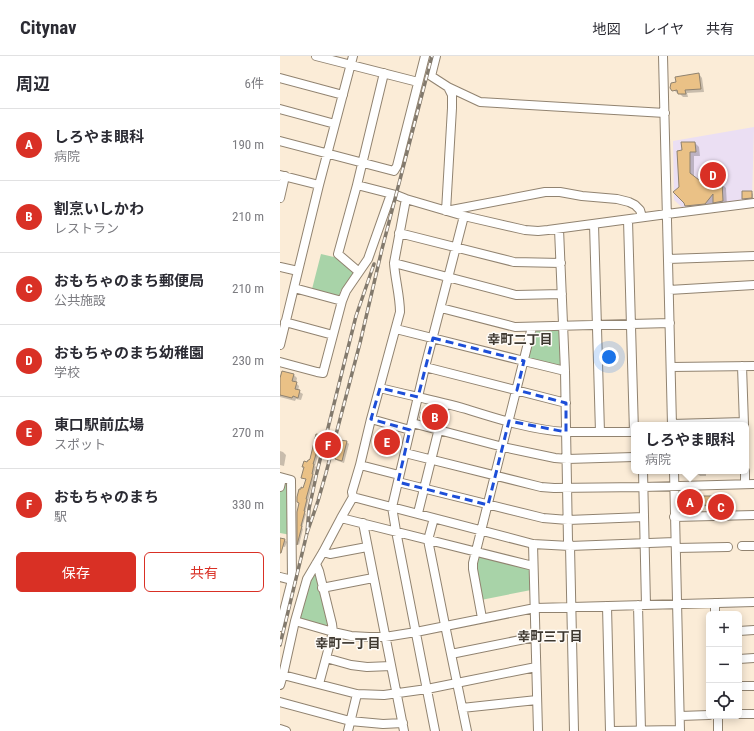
<!DOCTYPE html>
<html lang="ja">
<meta charset="utf-8">
<style>
body{margin:0;font-family:"Roboto Condensed","Noto Sans JP",sans-serif;background:#f2f2f3;color:#2b2b33}
.controls{position:absolute;right:12px;bottom:12px;display:grid;overflow:hidden;border-radius:6px;box-shadow:0 2px 10px #0003}
.controls button{width:36px;height:36px;display:grid;place-items:center;padding:0;border:0;border-bottom:1px solid #e1e1e2;background:#fff;color:#2b2b33;font:20px sans-serif}
.you{position:absolute;left:329px;top:301px;width:14px;height:14px;margin:-10px;border:3px solid #fff;border-radius:50%;background:#1a73e8;box-shadow:0 0 0 6px #1a73e833}
.badge{display:grid;place-items:center;width:26px;height:26px;border-radius:50%;background:#d93025;color:#fff;font-size:13px;font-weight:700}
.pin{position:absolute;translate:-50% -50%;border:2px solid #fff;box-shadow:0 1px 4px #0006}
.popup{position:absolute;left:351px;top:366px;width:118px;height:52px;box-sizing:border-box;display:grid;place-content:center;border-radius:6px;background:#fff;filter:drop-shadow(0 1px 3px #0005);font-size:13px;white-space:nowrap;color:#7c7c81}
.popup b{font-size:15px;color:#2b2b33}
.popup::after{content:'';position:absolute;left:50%;top:100%;margin-left:-8px;border:8px solid transparent;border-top-color:#fff}
.list{margin:0;padding:0;list-style:none}
h2{display:flex;justify-content:space-between;align-items:center;height:52px;margin:0;padding:0 16px;font-size:17px}
h2 small{font-size:13px;font-weight:400;color:#7c7c81}
.list li{display:grid;grid-template-columns:26px 1fr auto;gap:12px;align-items:center;box-sizing:border-box;height:72px;padding:0 16px;border-top:1px solid #e1e1e2}
.list b{display:block;font-size:15px;white-space:nowrap}
.list p{margin:0;font-size:13px;white-space:nowrap;color:#7c7c81}
.list em{font-size:13px;font-style:normal;color:#7c7c81}
.actions{display:flex;gap:8px;padding:12px 16px}
.actions a{flex:1;padding:9px 0;border:1px solid #d93025;border-radius:6px;text-align:center;font-size:14px;color:#d93025}
.actions .main{background:#d93025;color:#fff}
.icon{flex:none;width:22px;height:22px;fill:none;stroke:currentColor;stroke-width:2;stroke-linecap:round;stroke-linejoin:round}
.map{position:relative;flex:none;width:474px;height:675px;overflow:hidden}
header{display:flex;align-items:center;gap:24px;box-sizing:border-box;height:56px;padding:0 20px;background:#fff;border-bottom:1px solid #e1e1e2}
header strong{font-size:19px}
nav{display:flex;gap:22px;margin-inline-start:auto;font-size:14px}
main{display:flex}
aside{flex:1;background:#fff}
.map>svg:first-child{display:block}
</style>
<header>
<strong>Citynav</strong>
<nav><a>地図</a><a>レイヤ</a><a>共有</a></nav>
</header>
<main>
<aside>
<h2>周辺<small>6件</small></h2>
<ul class="list">
<li><span class="badge">A</span><div><b>しろやま眼科</b><p>病院</p></div><em>190 m</em></li>
<li><span class="badge">B</span><div><b>割烹いしかわ</b><p>レストラン</p></div><em>210 m</em></li>
<li><span class="badge">C</span><div><b>おもちゃのまち郵便局</b><p>公共施設</p></div><em>210 m</em></li>
<li><span class="badge">D</span><div><b>おもちゃのまち幼稚園</b><p>学校</p></div><em>230 m</em></li>
<li><span class="badge">E</span><div><b>東口駅前広場</b><p>スポット</p></div><em>270 m</em></li>
<li><span class="badge">F</span><div><b>おもちゃのまち</b><p>駅</p></div><em>330 m</em></li>
</ul>
<div class="actions"><a class="main">保存</a><a>共有</a></div>
</aside>
<div class="map">
<svg width="474" height="675" viewBox="0 0 474 675">
<rect width="100%" height="100%" fill="#fbecd7"/>
<path fill="#ebdff3" d="M474,71L472,145L404,153L394,144L393,85Z"/>
<path fill="#a8d3a8" d="M41,198L58,202L77,216L61,234L59,240L32,233Z
M280,273L281,311L247,303L256,274Z
M2,422L11,424V479L0,477V431Z
M197,500H201L251,514V534L201,544L195,511Z
M34,518L38,520L49,569L48,572L21,565L19,561L29,525Z"/>
<path fill="#0003" d="M419,18L422,22L424,36L407,37L408,41H403L399,37H397L391,31Z
M415,87L419,91L420,100H414V121L423,128L441,127L446,132L447,150H439L434,146L430,152L410,154L406,150L400,131L403,95Z
M471,136L473,138V143L465,144L463,142Z
M14,319L17,322L16,327L19,330L18,335L23,338L21,344L16,343L15,345L0,341V326Z
M158,354L160,356L156,369L153,368L151,366L143,364L141,362L152,360Z
M41,380L43,382L35,410L36,411L33,420L34,421L28,445V446L25,457L26,458L22,472L23,473L19,489L18,488V456L20,448L18,446L27,424L23,421L25,412L23,410L29,406Z
M61,385L67,386L69,388L64,407L58,405L56,403Z
M0,395L3,396L6,399L4,410L0,409Z
M415,415H426V420H420L418,418H417Z
M416,439L418,441H432L434,443V446L445,445L447,448V456H439L437,453H435L433,450L406,451L404,449Z
M0,483L5,484L7,486L5,491L0,490Z"/>
<path fill="#eac186" stroke="#8f826f" d="M419,17L421,33L405,34L406,38H398L397,34L392,35L390,32L391,27L396,26L395,21Z
M401,86H415L416,96H410V117L423,127L442,126L443,145L433,147V138L425,148L405,150L404,147L393,136L399,131L397,95L402,94Z
M462,135H472V142L462,143Z
M2,315L14,318L12,325L17,326L15,333L20,334L18,342L13,340L12,342L0,339V322Z
M153,351L158,353L155,367L150,366V364L140,362L141,356L152,359Z
M36,378L42,379L33,408H34L32,418H33L26,443H27L24,455H25L21,470H22L17,489V456L19,447L17,446V441L19,433H21V431L23,432L26,423L21,422L24,411H22L24,405L27,406L28,404H29L30,403Z
M60,384L67,385L62,405L55,403Z
M407,438H417V440H433L432,445L445,444V454H436V451H432V449L403,450V443Z
M0,482L5,483L1,497H0Z"/>
<g fill="none" stroke-linecap="round" stroke-linejoin="round">
<g stroke="#918370" stroke-width="10">
<path id="minor" d="M36,0L138,26
M156,0L151,20L168,31L172,39V52L166,155L265,136H280L302,140L337,143L349,146L355,149L360,154L362,161
M383,0L392,369
M104,17L77,129L116,139L126,143L184,160L245,174L258,175L268,174L387,158L474,147
M0,22L63,39
M168,31L200,46L385,57
M0,53L55,68
M0,85L114,115L117,110L145,0
M0,119L39,129
M77,129L58,198L79,216
M0,142L5,120
M348,164L354,376
M314,168L320,376
M279,173L285,315L288,485L290,490L294,675
M119,177L234,206L281,207
M388,203L474,200
M114,207L236,239L282,238
M0,211L18,215
M14,232L62,245
M389,234L474,229
M161,252L235,271L390,267
M5,266L53,279
M116,273L244,305L285,315
M0,289L39,129L73,0
M0,306L37,316L43,317L62,245L66,235L88,203L111,138
M462,310L464,369
M145,311L286,347
M391,311L474,310
M100,332C128,339 157,345 186,353C218,363 252,374 286,376H354
M91,363L120,256C120,240 115,223 114,207L126,143
M132,367L223,391L275,402L287,403L354,401
M392,368L464,366
M125,397L261,431L274,432L363,431L474,428
M80,409L72,436L73,441L253,488L290,490L395,486
M363,415L366,549
M394,415L400,675
M465,415V428
M119,419L80,409L91,363L130,374
M0,421L11,424L12,524L0,571
M118,426L263,462L288,464L364,461
M0,431L2,422
M138,457L165,348
M394,461L474,459
M61,462L253,510
M154,462L148,484L165,569L187,675
M83,467L124,675
M253,488L258,675
M462,490H474
M396,492L448,491
M43,496L50,498L87,491
M36,508L39,515L52,568L53,576L71,580L89,581H105L136,576L255,552L474,546
M0,521L12,524
M42,532L93,522
M435,547V558
M358,549L361,675
M327,550L330,675
M202,562L193,513V507L252,271
M15,565L53,576L39,628
M459,575L474,574
M171,598L255,581
M46,602L71,609L87,611L111,610
M459,603L474,602
M3,619L77,638L104,639L147,633L256,611
M0,629L3,619L15,565L27,523L43,496L61,462L73,441
M459,630H474
M0,646L70,665L103,668L123,667
M182,652L257,644
M459,658H474
M400,660L429,659
M438,660V675
M0,673L6,675
M68,675L77,638
M155,675L116,475L112,451L145,311L184,160
M333,675L400,674"/>
</g>
<use href="#minor" stroke="#fff" stroke-width="8"/>
<g stroke="#837a6d" stroke-width="3.5">
<path id="rail" d="M27,477L38,445L46,417L53,390L80,287L102,193L152,0
M0,589L27,477L29,453L37,416L76,260L94,208"/>
</g>
<use href="#rail" stroke="#fefbf7" stroke-width="2" stroke-dasharray="6" stroke-linecap="butt"/>
</g>
<path fill="none" stroke="#1d4ed8" stroke-width="3" stroke-dasharray="8 5" stroke-linejoin="round" d="M153,282L244,305L237,334L286,347V376L229,365L208,449L118,426L130,374L91,363L100,332L138,341Z"/>
<g text-anchor="middle" stroke-width="3" stroke-linejoin="round" paint-order="stroke">
<g font-size="13" font-weight="bold" fill="#3e3830" stroke="#fefbf7">
<text x="240" y="288">幸町二丁目</text>
<text x="270" y="585">幸町三丁目</text>
<text x="68" y="592">幸町一丁目</text>
</g>
</g>
</svg>
<div class="controls">
<button>+</button>
<button>−</button>
<button><svg class="icon" aria-label="locate" viewBox="0 0 24 24"><circle cx="12" cy="12" r="6"/><path d="M12 2v4M12 18v4M2 12h4M18 12h4"/></svg></button>
</div>
<div class="you"></div>
<div class="pin badge" style="left:410px;top:446px">A</div>
<div class="popup"><b>しろやま眼科</b>病院</div>
<div class="pin badge" style="left:155px;top:361px">B</div>
<div class="pin badge" style="left:441px;top:451px">C</div>
<div class="pin badge" style="left:433px;top:119px">D</div>
<div class="pin badge" style="left:107px;top:386px">E</div>
<div class="pin badge" style="left:48px;top:389px">F</div>
</div>
</main>
